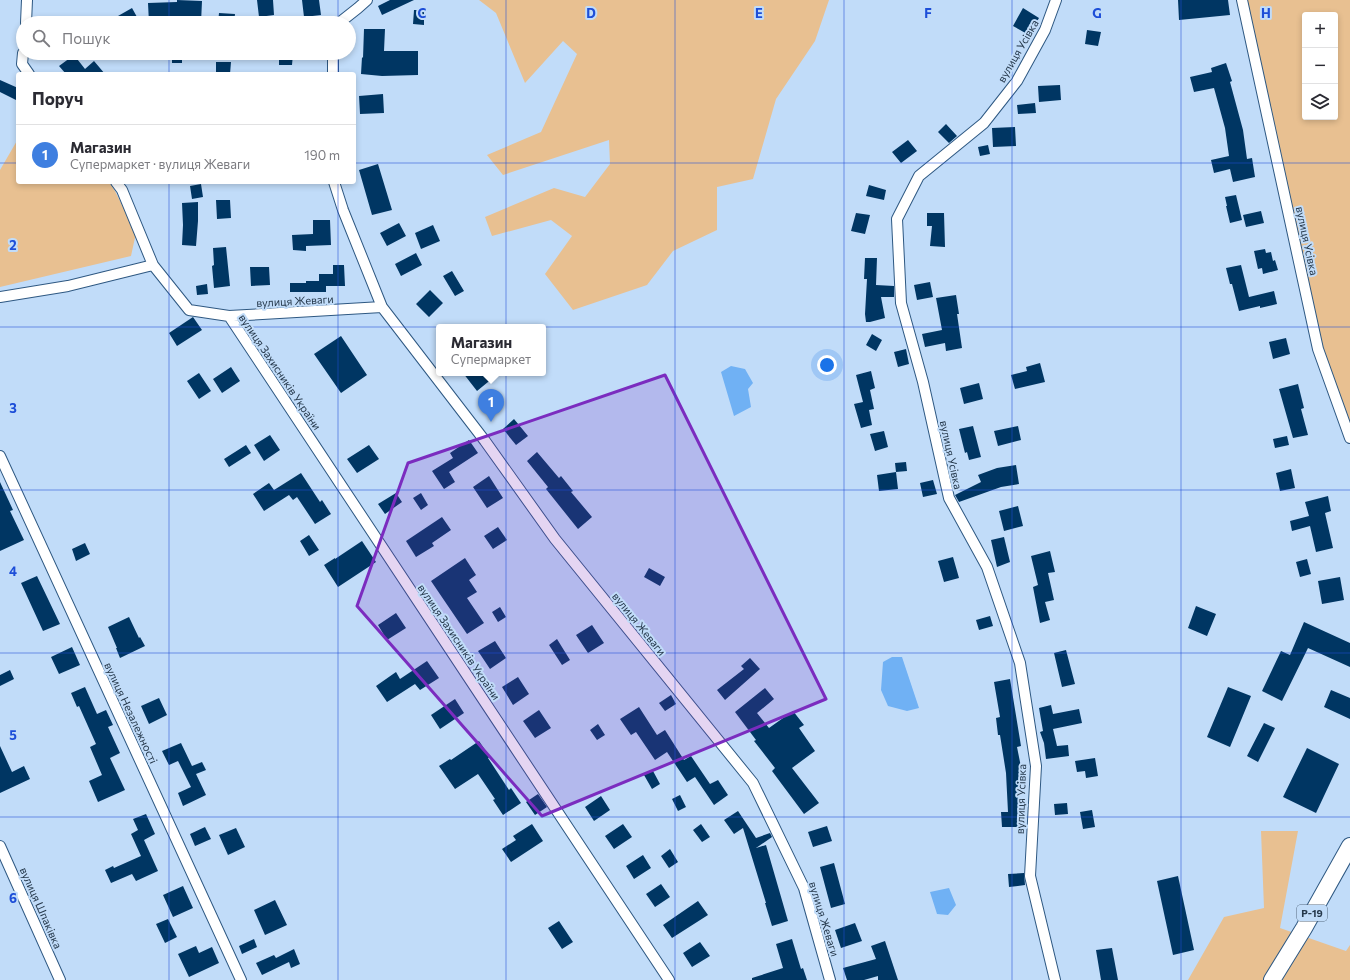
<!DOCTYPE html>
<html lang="uk">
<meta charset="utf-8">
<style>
body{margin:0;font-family:Commissioner,sans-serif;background:#f7f7f7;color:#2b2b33}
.controls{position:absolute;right:12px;top:12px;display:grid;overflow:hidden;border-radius:4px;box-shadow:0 2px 6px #0003}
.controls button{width:36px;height:36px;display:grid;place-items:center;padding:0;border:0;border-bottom:1px solid #e1e1e2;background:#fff;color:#2b2b33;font:20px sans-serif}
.you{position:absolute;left:827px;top:365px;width:14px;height:14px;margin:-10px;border:3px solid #fff;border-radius:50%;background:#1a73e8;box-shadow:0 0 0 6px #1a73e833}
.badge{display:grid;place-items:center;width:26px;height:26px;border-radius:50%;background:#ea580c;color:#fff;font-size:13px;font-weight:700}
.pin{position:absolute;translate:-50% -33px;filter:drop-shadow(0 1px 2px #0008)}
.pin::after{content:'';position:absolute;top:21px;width:14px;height:12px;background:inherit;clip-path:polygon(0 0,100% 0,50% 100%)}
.popup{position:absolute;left:436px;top:324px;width:110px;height:52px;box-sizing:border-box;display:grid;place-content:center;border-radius:4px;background:#fff;filter:drop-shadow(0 1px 3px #0005);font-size:13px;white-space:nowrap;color:#7c7c81}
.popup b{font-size:15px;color:#2b2b33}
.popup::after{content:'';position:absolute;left:50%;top:100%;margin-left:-8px;border:8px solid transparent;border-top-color:#fff}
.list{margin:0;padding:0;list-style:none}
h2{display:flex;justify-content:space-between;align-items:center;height:52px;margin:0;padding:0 16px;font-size:17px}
h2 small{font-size:13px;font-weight:400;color:#7c7c81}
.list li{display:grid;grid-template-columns:26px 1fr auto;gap:12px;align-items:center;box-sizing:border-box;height:60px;padding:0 16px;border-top:1px solid #e1e1e2}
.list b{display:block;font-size:15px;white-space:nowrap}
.list p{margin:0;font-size:13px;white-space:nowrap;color:#7c7c81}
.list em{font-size:13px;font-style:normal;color:#7c7c81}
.icon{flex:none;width:22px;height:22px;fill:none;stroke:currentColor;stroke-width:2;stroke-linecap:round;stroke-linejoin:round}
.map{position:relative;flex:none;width:1350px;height:980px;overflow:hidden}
.search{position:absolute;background:#fff;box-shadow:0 2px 6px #0003;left:16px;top:16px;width:340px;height:44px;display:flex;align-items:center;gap:10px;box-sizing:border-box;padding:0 14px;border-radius:22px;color:#7c7c81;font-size:15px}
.panel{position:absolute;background:#fff;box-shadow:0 2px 6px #0003;left:16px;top:72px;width:340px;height:112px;border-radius:4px}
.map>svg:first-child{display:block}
</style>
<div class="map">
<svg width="1350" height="980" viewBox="0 0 1350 980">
<rect width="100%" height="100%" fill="#c1dcf9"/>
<path fill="#e8c091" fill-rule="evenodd" d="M479,0H829L815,41L776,99L753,179L717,187V230L673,251L647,285L573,310L545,274L572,236L551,220L492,236L485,217L554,188L585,197L610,164L609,140L503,175L487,155L541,132L577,54L563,41L525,83L496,13Z
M1242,0H1350V438L1318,349ZM1305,15H1335V117H1305Z
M18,139V182H109L115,191L136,233L131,256L0,287V170Z
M1261,831H1298L1280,928L1346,951L1350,945V980H1188L1224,917L1264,908Z"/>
<path fill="#70b1f4" d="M731,366L745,369L753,383L748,389L751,407L734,416L721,372Z
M892,657H902L919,708L907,711L888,706L881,690L883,662Z
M949,888L956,905L948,915L937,914L930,892Z"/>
<path fill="#003663" d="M177,0L202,1L201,23H149L148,3L177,2Z
M257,0H273L274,15L259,17Z
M302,0H319L321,15L304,17Z
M390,0H414L382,15L378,6Z
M1178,0H1228L1230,15L1179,20Z
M132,8L137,17L127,23H122L118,16Z
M1023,8L1039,18L1029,35L1013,26Z
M414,10H424V25L413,24Z
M219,13L235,14L234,23H218Z
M364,29H385L384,51H418V75L382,76L361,74L362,57L363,58Z
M1087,30L1101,32L1098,46L1085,44Z
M279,53L293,54L292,65H279Z
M172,54H182V63H172Z
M74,55L85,69L94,61L105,74H66L59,66Z
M216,62H231L230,74H216Z
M1226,63L1232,81L1230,82L1243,130L1247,159L1252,158L1255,177L1233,182L1230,169L1214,173L1211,160L1229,156L1225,128L1214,88L1194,92L1190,77L1212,72L1211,68Z
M0,80L18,88V101L0,92Z
M1060,85L1061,100L1039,102L1038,86Z
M383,94L384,113L360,114L359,96Z
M1035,103L1036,113L1018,114L1017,105Z
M946,124L957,136L949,143L938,132Z
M1015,127L1016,146L993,147L992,128Z
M908,140L917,151L901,163L892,152Z
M988,145L990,154L980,156L978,147Z
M378,164L392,210L372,215L359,170Z
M201,184L203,197L192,199L190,186Z
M869,185L886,190L884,200L866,196Z
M1236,195L1242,220L1230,223L1226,206H1227L1225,197Z
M216,200H230L231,218L217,219Z
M198,202V221L196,246L182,245L183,225L182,203Z
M1261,211L1264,223L1246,227L1243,215Z
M856,213L870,215L865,234L851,231Z
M927,213H944L945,247L930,246L932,226H927Z
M313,220H330L331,245L306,246V251L293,250L292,235L313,234Z
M399,223L406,236L387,246L380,233Z
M433,225L440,241L421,249L415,233Z
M226,247L230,286L214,288L212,266L214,265L213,248Z
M1265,249L1266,253L1271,252L1273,261L1275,260L1278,270L1263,274L1262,268L1258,269L1254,251Z
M416,253L422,265L401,276L395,264Z
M865,258H877L876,285L894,286V297H881L885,318L870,322H866L865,314L867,279H864Z
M333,265H344L345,286H326V292H290V283H306V281H319V274H333Z
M1241,265L1249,297L1274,291L1277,304L1260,308V306L1239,311L1232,284H1230L1226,268Z
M250,267H269L270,285L251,286Z
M452,271L464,291L455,296L443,276Z
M930,282L933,297L917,300L914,285Z
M207,284L208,294L197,295L196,286Z
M430,290L443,303L429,317L416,304Z
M956,295L959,314H957L962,348L946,351L945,343L925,347L922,334L942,330L936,298Z
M193,317L202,330L177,346L169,333Z
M872,334L882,340L876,351L866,345Z
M341,336L367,375L341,393L314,354Z
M1286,338L1290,354L1273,359L1269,342Z
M906,349L909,364L898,367L894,352Z
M1040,363L1045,382L1015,389L1011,375L1027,371L1026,367Z
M231,367L240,381L222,393L213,379Z
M871,371L875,388L870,390L874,409L869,410L872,425L861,428L854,404L863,402L856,375Z
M199,373L211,391L199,399L187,381Z
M463,373H499L477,391Z
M979,383L983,399L964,404L960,388Z
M1298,384L1304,408L1301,409L1308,435L1293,438L1279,389Z
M514,419L528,436L516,445L503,429Z
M973,426L981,457L969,460L967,452L965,453L959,429Z
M1018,426L1021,440L998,446L994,431Z
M884,431L888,447L875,451L870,434Z
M270,435L280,450L264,461L254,445Z
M1287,436L1289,445L1275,448L1273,439Z
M469,440L478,453L449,472L455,482L444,489L432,471L453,458L450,453Z
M246,445L251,453L229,467L224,459Z
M369,445L379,459L357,473L347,459Z
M537,452L559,478L561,476L573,491L571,492L592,517L578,529L546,489L548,487L527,461Z
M906,462L907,471L896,472L895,463Z
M1016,465L1019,484L1001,487L959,502L955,495L981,482L978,475L997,468Z
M1291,469L1295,488L1280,491L1276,473Z
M896,472L898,489L879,491L877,475Z
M301,473L320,502L322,500L331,514L315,524L297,497L293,500L289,495L264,511L253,494L269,483L274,490Z
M489,476L503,498L487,508L473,487Z
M933,480L937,494L923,497L920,483Z
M0,482L13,510L10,511L24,540L0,551Z
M396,493L402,502L385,514L378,504Z
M421,493L428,505L421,510L413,498Z
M1328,496L1331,511L1325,513L1333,548L1316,552L1310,526L1292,531L1290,521L1309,516L1305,502Z
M1018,506L1023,526L1004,531L999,511Z
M442,517L451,530L432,543L434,546L416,557L406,541Z
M498,527L507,540L493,549L484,536Z
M309,535L319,550L309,556L300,541Z
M1004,537L1010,562L997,567L991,540Z
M362,541L376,562L338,587L324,565L335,558V559Z
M85,543L90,554L76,561L72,549Z
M1050,551L1055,572L1048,573L1054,600L1045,602L1050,620L1040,623L1033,587L1038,585L1031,556Z
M953,557L959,578L944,582L938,561Z
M465,558L476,575L469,580L477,592L467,598L484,623L467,634L431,581Z
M1307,559L1311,574L1300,577L1296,562Z
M649,568L665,577L660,586L644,577Z
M37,576L60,624L43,631L21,583Z
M1340,577L1344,600L1322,604L1318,581Z
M1196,606L1216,614L1207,636L1188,628Z
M500,607L506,617L498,622L492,612Z
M396,613L406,628L387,640L378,625Z
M990,616L993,626L979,630L976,620Z
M129,617L139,638L140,637L145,646L120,658L116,648H117L108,627Z
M1304,622L1350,643V667L1308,648L1282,701L1262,691L1281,651L1290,655Z
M592,625L604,643L588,653L576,635Z
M557,639L570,660L562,665L549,645Z
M495,641L506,658L490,669L478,651Z
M72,647L80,665L59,674L51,657Z
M1066,650L1075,684L1062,687L1054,653Z
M750,658L760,669L725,700L717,690L744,669L741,666Z
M427,661L439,678L420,690L415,684L387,702L376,686L396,672L400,679Z
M10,670L14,679L0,686V675Z
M518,677L529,694L513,705L502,687Z
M1010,679L1021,746L1017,747L1024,782L1025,795H1018L1019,827H1002L1001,812H1008L1006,773L1000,735H998L996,718L1000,717L994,682Z
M85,687L97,714L106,710L113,725L108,727L120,753L110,758L125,790L98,802L89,781L102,775L90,747L96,744L79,706L77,707L71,693Z
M1228,687L1251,696L1230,747L1207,737Z
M765,688L774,699L757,713L769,728L793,711L804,725L799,728L815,751L792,768L819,803L804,814L772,771L775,768L754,741L756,740L735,712Z
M1331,690L1350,698V719L1324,707Z
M671,695L676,704L665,711L659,703Z
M159,698L167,715L149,724L141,706Z
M455,699L464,713L440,729L431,715Z
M1051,705L1053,714L1079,709L1082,723L1053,729L1057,746L1068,745L1069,756L1046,759L1044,743L1040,732L1043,731L1039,708Z
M639,707L657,735L665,730L684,760L691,756L710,784L718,780L728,795L714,805L695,777L687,782L667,752L655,760L636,732L631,735L620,719Z
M539,710L551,728L535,738L523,721Z
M1264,723L1275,728L1258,762L1247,756Z
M598,724L605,735L597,740L590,730Z
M479,741L490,757L488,758L509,790L511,788L521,803L503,815L493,800L495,799L478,774L455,789L439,766L450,759L451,760Z
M181,743L192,766L202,762L206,770L196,774L206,795L183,806L178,793L191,787L178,761L169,765L162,751Z
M0,746L12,772L24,766L30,779L0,793Z
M1307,748L1339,764L1316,813L1283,797Z
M1095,758L1098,776L1086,778L1085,771L1077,772L1075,761Z
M653,771L660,784L652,789L644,775Z
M538,794L547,807L535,815L526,802Z
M680,795L686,807L678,811L672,799Z
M601,796L610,810L594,821L585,807Z
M1067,803L1068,814L1055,815L1054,804Z
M1092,810L1095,827L1083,829L1080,812Z
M738,811L756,838L770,833L772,837L756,848L766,845L788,921L772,926L765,903H766L743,828L734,834L724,820Z
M146,814L155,834L144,840L158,871L136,881L132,874L111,883L105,870L113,866L114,868L141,856L131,834L138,830L133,819Z
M532,824L543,841L511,862L502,849L516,840L513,836Z
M623,824L632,837L614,849L605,836Z
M701,824L710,837L702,842L693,830Z
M827,826L832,841L813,847L808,832Z
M205,827L211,839L195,846L190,834Z
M236,828L245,847L228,855L219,835Z
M670,849L678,862L669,868L661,856Z
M643,855L651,868L634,879L626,866Z
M834,863L845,904L831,908L820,867Z
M1024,873L1025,885L1009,887L1008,874Z
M1178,876L1194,950L1173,955L1157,881Z
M661,884L670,897L655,907L646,894Z
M183,886L193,908L173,917L163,895Z
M275,900L287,925L265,935L254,910Z
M698,901L708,915L672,938L663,925Z
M168,919L177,937L165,943L156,924Z
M559,921L573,942L562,949L548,928Z
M855,923L862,941L841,948L835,930Z
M254,939L257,947L242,954L239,946Z
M792,939L801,969L803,968L807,980H752V978L783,968L776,944Z
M885,941L898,980H878V976L864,980H847L843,968L876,959L871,946Z
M700,942L710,956L692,967L683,953Z
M196,946L199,953L212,947L219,963L189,977L178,954Z
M1112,948L1118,980H1101L1096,950Z
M294,949L300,964L291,968L289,962L262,975L256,963L274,955L276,958Z"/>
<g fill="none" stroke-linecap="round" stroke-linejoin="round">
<g stroke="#2e5882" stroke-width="12">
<path id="street" d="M1242,0L1318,349L1350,438
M26,23L27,0
M339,23L358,8L367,0
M23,53L22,64L29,74
M333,74V53
M116,182L122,190L153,265L189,310L229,316L382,307L343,210L334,182
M0,297L68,286L153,265
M382,307L485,441L555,539L753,783L804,888L830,980
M229,316L669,980
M0,456L241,980
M0,846L60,980
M1055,980L1030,876L1036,766L1020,663L987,567L949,498L923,382L901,303L897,219L919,176L984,123L1017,81L1045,30L1056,0"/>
</g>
<g stroke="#2e5882" stroke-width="18">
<path id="primary" d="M1272,980L1304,928L1350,846"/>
</g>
<use href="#street" stroke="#fff" stroke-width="10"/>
<use href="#primary" stroke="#fff" stroke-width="16"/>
</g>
<path fill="#7b2cbf" fill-opacity="0.2" stroke="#7b2cbf" stroke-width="3" stroke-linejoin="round" d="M665,375L826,699L542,816L357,606L408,463Z"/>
<path fill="none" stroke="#1d4ed8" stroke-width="1" stroke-opacity="0.55" d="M169,0V23M338,0V23M506,0V980M675,0V980M844,0V980M1012,0V980M1181,0V980M169,53V74M338,53V74M0,163H18M354,163H1350M169,182V980M338,182V980M0,327H1350M0,490H1350M0,653H1350M0,817H1350"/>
<g text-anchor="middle" stroke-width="4" stroke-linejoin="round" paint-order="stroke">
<rect fill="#c1dcf9" stroke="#54697f" stroke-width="1" x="1297" y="905" width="30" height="16" rx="3"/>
<g font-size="10" font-weight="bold" fill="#25384b">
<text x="1312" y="917">Р-19</text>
</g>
<g font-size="11" fill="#25384b" stroke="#c1dcf9">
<text transform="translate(1018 51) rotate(-60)" y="4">вулиця Усівка</text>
<text transform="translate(1307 241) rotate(78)" y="4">вулиця Усівка</text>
<text transform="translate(295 301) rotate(-3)" y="4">вулиця Жеваги</text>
<text transform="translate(280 372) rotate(56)" y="4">вулиця Захисників України</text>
<text transform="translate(951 455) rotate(78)" y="4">вулиця Усівка</text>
<text transform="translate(639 624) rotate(51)" y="4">вулиця Жеваги</text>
<text transform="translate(459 642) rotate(56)" y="4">вулиця Захисників України</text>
<text transform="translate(131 713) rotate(65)" y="4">вулиця Незалежності</text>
<text transform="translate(1021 799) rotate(-88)" y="4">вулиця Усівка</text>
<text transform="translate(41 908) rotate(66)" y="4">вулиця Шпаківка</text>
<text transform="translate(824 919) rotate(73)" y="4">вулиця Жеваги</text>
</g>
</g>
<g font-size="13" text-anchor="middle" font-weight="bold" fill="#1d4ed8" stroke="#c1dcf9" stroke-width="4" stroke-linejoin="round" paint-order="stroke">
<text x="422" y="18">C</text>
<text x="591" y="18">D</text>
<text x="759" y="18">E</text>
<text x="928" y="18">F</text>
<text x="1097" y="18">G</text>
<text x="1266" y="18">H</text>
<text x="13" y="250">2</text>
<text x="13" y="413">3</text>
<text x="13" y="576">4</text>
<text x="13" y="740">5</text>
<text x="13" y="903">6</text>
</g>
</svg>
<div class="controls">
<button>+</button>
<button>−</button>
<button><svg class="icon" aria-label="layers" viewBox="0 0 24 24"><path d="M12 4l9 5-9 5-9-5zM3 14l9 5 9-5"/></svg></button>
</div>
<div class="you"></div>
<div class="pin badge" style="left:491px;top:422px;background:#3f7fe0">1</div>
<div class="popup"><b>Магазин</b>Супермаркет</div>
<div class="search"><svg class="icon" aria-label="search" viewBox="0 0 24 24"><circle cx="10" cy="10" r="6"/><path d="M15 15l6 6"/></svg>Пошук</div>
<section class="panel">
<h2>Поруч<small></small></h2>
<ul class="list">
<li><span class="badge" style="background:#3f7fe0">1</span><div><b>Магазин</b><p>Супермаркет · вулиця Жеваги</p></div><em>190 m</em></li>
</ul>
</section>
</div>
